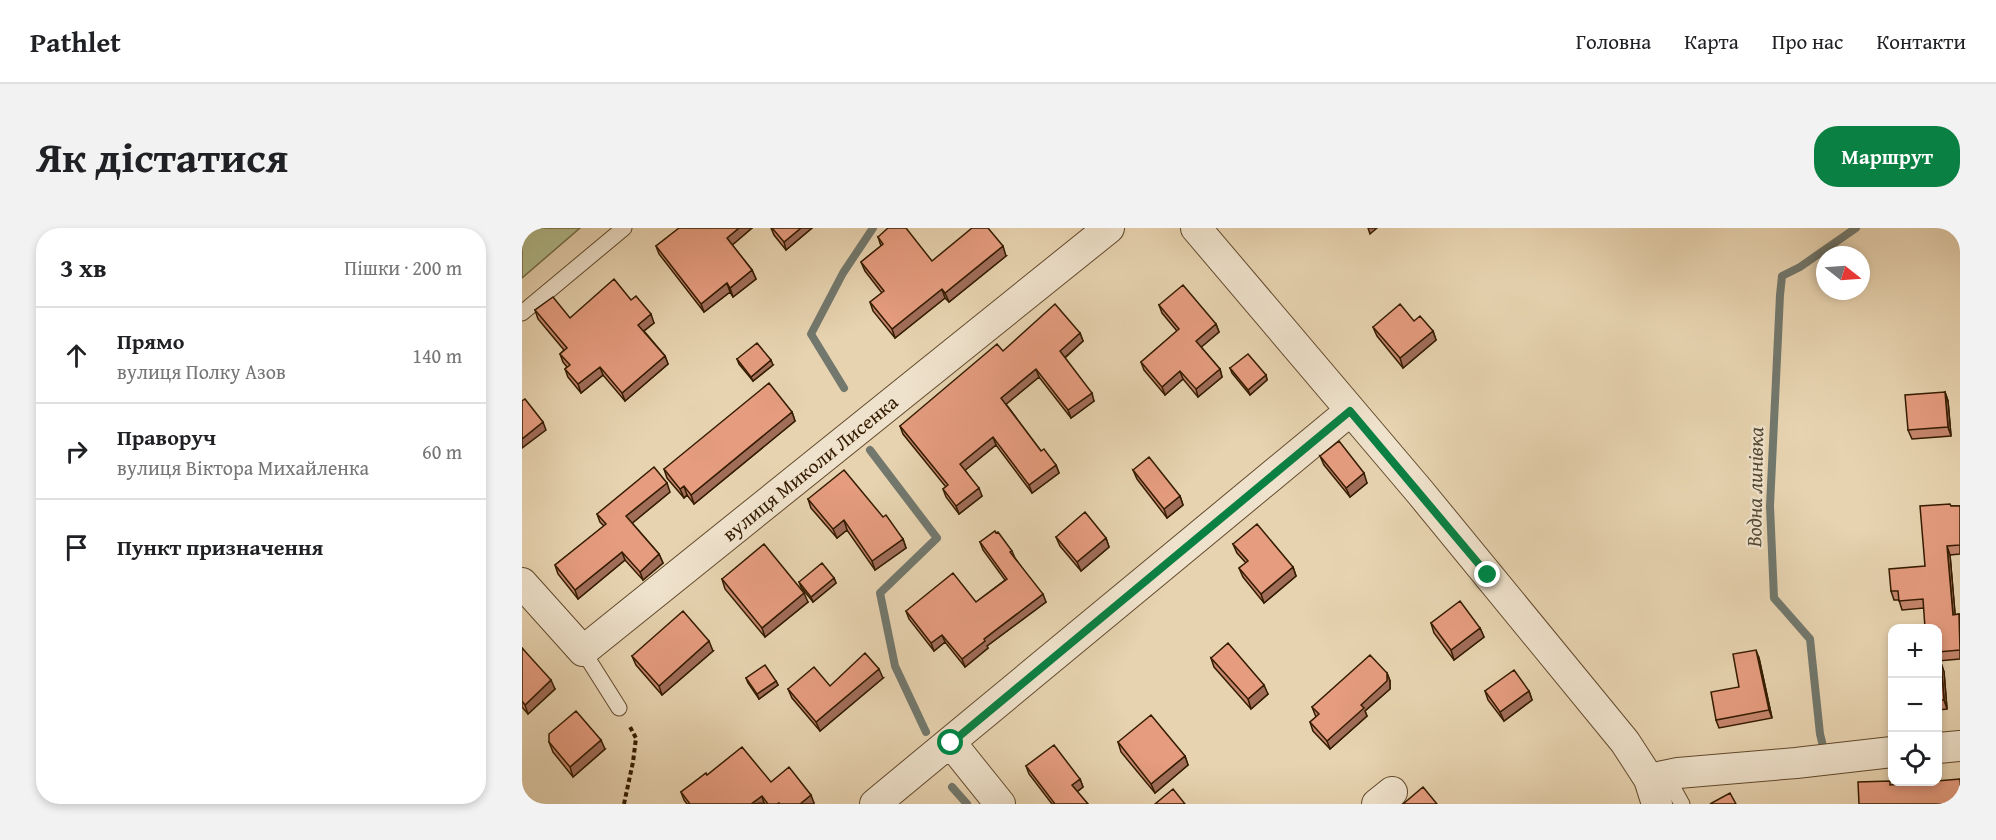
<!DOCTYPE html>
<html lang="uk">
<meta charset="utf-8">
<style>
body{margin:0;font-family:"Gentium Book Plus",serif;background:#f2f2f2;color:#202124}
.controls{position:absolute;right:18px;bottom:18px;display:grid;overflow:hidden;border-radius:12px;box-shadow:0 3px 9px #0003}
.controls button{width:54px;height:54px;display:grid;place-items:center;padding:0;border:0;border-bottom:2px solid #e0e0e0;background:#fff;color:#202124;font:30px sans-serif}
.compass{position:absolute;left:1294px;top:18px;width:54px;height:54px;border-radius:50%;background:#fff;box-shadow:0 3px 9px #0003;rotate:107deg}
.stop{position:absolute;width:18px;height:18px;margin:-14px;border:4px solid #0b8043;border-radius:50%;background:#fff}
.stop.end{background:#0b8043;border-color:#fff;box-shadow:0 2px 6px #0008}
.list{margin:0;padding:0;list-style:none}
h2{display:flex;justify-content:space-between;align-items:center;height:78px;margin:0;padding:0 24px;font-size:26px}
h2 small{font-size:20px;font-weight:400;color:#757577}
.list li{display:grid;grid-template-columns:39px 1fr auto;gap:18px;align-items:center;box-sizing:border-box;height:96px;padding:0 24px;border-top:2px solid #e0e0e0}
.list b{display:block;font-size:22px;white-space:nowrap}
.list p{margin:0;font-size:20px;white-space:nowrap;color:#757577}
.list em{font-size:20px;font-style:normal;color:#757577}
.icon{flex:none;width:33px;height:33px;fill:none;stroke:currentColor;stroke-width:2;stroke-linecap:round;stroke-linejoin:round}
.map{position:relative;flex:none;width:1438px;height:576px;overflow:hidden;border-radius:24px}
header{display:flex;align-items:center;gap:36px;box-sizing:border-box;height:84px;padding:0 30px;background:#fff;border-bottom:2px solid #e0e0e0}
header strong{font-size:28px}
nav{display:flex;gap:33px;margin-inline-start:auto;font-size:21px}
.intro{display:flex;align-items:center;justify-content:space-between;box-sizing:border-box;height:144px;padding:0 36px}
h1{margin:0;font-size:42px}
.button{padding:15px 27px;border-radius:24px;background:#0b8043;color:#fff;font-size:21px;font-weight:700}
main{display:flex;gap:36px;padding:0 36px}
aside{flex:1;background:#fff;border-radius:24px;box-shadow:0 3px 9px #0003}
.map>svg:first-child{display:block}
</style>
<header>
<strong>Pathlet</strong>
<nav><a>Головна</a><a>Карта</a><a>Про нас</a><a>Контакти</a></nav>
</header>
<div class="intro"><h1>Як дістатися</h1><a class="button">Маршрут</a></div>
<main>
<aside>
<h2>3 хв<small>Пішки · 200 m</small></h2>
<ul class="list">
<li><svg class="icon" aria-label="ahead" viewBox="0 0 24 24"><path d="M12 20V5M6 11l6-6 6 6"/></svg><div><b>Прямо</b><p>вулиця Полку Азов</p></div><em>140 m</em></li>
<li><svg class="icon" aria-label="right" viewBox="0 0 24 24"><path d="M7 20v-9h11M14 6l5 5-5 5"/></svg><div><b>Праворуч</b><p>вулиця Віктора Михайленка</p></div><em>60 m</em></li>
<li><svg class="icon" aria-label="arrive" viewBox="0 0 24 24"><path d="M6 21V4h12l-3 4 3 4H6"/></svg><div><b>Пункт призначення</b></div></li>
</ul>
</aside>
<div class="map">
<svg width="1438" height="576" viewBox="0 0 1438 576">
<rect width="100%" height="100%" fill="#e7d3b0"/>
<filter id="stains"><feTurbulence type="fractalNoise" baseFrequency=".00333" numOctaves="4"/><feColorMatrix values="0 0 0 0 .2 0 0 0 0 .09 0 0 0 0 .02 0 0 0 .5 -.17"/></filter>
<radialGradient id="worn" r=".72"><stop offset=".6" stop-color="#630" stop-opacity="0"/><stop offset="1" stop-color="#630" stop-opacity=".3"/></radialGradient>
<path fill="#b3bd8d" stroke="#746c46" stroke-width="1.5" d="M0,0H58L0,50Z"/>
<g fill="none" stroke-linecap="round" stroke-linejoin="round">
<path stroke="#72786d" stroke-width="8" d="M322,160L289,106L321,45L351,0
M348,222L415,310L358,365L373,438L404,504
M1303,526L1298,506L1288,411L1252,370L1248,278L1258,67L1260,48L1278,39L1334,0
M430,559L445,576"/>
<g stroke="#624a2c" stroke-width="17">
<path id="service" d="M0,85L102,0
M61,423L97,480
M1144,547L1160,576"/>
</g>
<g stroke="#624a2c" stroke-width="32">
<path id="minor" d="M674,0L898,264L1103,514L1127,551L1135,576
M0,355L61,423L587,0
M429,515L478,576
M1416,520L1438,518
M1127,551L1156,545L1274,535L1370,524
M353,576L828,183
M855,576L870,564"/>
</g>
<path stroke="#351c00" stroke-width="4" stroke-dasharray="4.5 3" stroke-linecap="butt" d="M102,576L111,534L114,510L107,497"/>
<use href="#service" stroke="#efe2cc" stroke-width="15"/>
<use href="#minor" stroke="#efe2cc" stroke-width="30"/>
</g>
<path fill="#c5866d" stroke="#351c00" stroke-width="1.5" d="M230,0L210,17L230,42L234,51L211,69L208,64L182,84L137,26L134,18Z
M249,0H290L264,22L252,7Z
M356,9L410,33L484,28L427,74L423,70L373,110L351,83L348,74L360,65L343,43L339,34L359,18Z
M109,72L132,95L122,103L143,128L146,136L103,173L81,147L59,165L46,149L43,141L45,139L41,134L38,126L42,122L16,91L13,82L48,90Z
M637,77L694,96L697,104L679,119L698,141L700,149L676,169L661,151L643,167L622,142L619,134L655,103L640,85Z
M892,93L911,103L914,112L881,140L855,108L851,99Z
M558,105L561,113L543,130L572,173L549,190L517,149L484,176L519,223L534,237L537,245L510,265L474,217L443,242L460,268L437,286L424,269L421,261L424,259L381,206L378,198Z
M215,131L251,137L231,153L217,136Z
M708,140L744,147L745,152L728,167L710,145Z
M1423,164L1426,173L1429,208L1390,211L1386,202Z
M270,184L273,193L172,276L165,267L162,270L145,250L142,241Z
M798,228L845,255L828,269L802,237Z
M611,242L658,268L661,277L645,290L615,251Z
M148,264L110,295L137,326L141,335L121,352L103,332L56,371L36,346L33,337L82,298L78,294L75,286Z
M286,271L361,289L381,311L384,320L353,342L325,302L315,310L289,280Z
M1429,278H1438V326L1428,327L1433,387L1437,386L1438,388V431L1416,433V400L1402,380L1380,382L1377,372H1372L1369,363L1403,338Z
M534,309L584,310L587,319L559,343L538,318Z
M458,314L490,323L493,330L524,374L465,418L466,420L443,439L423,414L412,423L387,391L384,383L454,374L483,352L461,322Z
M711,316L771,339L774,348L742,375L721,349L717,340L724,335L715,325Z
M312,350L314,355L291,374L279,359L277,354Z
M200,351L286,374L243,409L203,361Z
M909,395L958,400L962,409L932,432L912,405Z
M0,420L33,461L6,486L0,479Z
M191,423L140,467L114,437L110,428Z
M689,430L746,466L729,481L692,439Z
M1237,430L1250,490L1197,500L1194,492Z
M1419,435L1422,444L1425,481L1416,482V436Z
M865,445L868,453V461L843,483L845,488L808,521L791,503L788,494L794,489L790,479Z
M224,450L254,453L256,457L237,471L226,455Z
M361,450L298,503L270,470L266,461L308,458Z
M963,463H1007L1010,472L982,493L966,472Z
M27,514L83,521L51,549L31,524Z
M596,514L663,528L666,537L633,565L599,524Z
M504,538L558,551L561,559L555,564L566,576H530L507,546Z
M185,547L249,554L292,575L291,576H243L242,575V576H165L162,572L159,564Z"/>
<path fill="#a06d59" stroke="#351c00" stroke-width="1.5" d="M217,0H230L208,19L205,10Z
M279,0H290L264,22L262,14Z
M846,0H855L848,6Z
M481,18L484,28L427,74L423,65Z
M230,42L234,51L211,69L208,60Z
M205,55L208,64L182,84L179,76Z
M420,61L423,70L373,110L370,101Z
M129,86L132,95L119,105L116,97Z
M694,96L697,104L677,121L674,113Z
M911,103L914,112L881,140L878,130Z
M558,105L561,113L541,131L538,123Z
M143,128L146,136L103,173L100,165Z
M249,132L251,137L231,153L229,149Z
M78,139L81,147L59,165L56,156Z
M514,141L517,149L482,178L479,170Z
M698,141L700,149L676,169L674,161Z
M658,143L661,151L643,167L640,159Z
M744,147L745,152L728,167L726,162Z
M1423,164L1426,173L1429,208L1426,199Z
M570,165L572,173L549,190L546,182Z
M270,184L273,193L172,276L169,267Z
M21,194L24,202L0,220V211Z
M471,209L474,217L441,244L438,236Z
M534,237L537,245L510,265L507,257Z
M842,245L845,255L828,269L824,260Z
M145,255L148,264L108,297L104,288Z
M162,258L165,267L162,270L158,261Z
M457,260L460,268L437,286L434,278Z
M658,268L661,277L645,290L642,281Z
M322,292L325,302L315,310L311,301Z
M584,310L587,319L559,343L555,334Z
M381,311L384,320L353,342L350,333Z
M1425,318L1428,327L1434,396L1431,387Z
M100,324L103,332L56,371L53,362Z
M137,326L141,335L121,352L118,344Z
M771,339L774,348L742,375L739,366Z
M312,350L314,355L291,374L289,369Z
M282,365L286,374L243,409L240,400Z
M521,366L524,374L465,418L466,420L443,439L440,431L462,411Z
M958,400L962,409L932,432L929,422Z
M420,407L423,414L412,423L409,415Z
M187,413L191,423L140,467L137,458Z
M1234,422L1237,430L1250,490L1247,482Z
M1419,435L1422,444L1425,481L1422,472Z
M357,441L361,450L298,503L294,494Z
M865,445L868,453V461L843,483L845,488L808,521L805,513L839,477Z
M29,452L33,461L6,486L3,477Z
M254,453L256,457L237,471L235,466Z
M742,457L746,466L729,481L726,471Z
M1007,463L1010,472L982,493L978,484Z
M79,512L83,521L51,549L48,539Z
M663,528L666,537L633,565L629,556Z
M558,551L561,559L553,565L550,557Z
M289,567L292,575L291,576H278Z
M240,568L242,575L229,576Z"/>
<path fill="#e59c7f" stroke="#351c00" stroke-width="1.5" d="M157,0H217L205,10L230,42L208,60L205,55L179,76L134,18Z
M250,0H279L262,14Z
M366,0H384L410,33L450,0H466L481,18L423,65L420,61L370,101L348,74L362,63L339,34L361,16L356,9Z
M92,51L109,72L114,68L129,86L116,97L143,128L100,165L78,139L56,156L43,141L48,137L38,126L45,120L13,82L31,69L48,90Z
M661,57L694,96L674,113L698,141L674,161L658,143L640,159L619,134L657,101L637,77Z
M533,76L558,105L538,123L570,165L546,182L514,141L479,170L519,223L522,221L534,237L507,257L471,209L438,236L457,260L434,278L421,261L426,257L378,198L475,116L481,123Z
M878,76L892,93L898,88L911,103L878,130L851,99Z
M235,115L249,132L229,149L215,131Z
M726,126L744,147L726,162L708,140Z
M247,155L270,184L169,267L162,258L158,261L142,241Z
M1423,164L1426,199L1386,202L1383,167Z
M3,171L21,194L0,211V173Z
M817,213L842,245L824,260L798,228Z
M627,229L658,268L642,281L611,242Z
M132,239L145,255L104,288L137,326L118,344L100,324L53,362L33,337L84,296L75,286Z
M322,242L361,289L364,287L381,311L350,333L322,292L311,301L286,271Z
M1428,276L1429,278H1438V317L1425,318L1431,387L1437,386L1438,422L1416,424V400H1403L1401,371L1377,373L1376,363H1369L1367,341L1403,338L1398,278Z
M563,284L584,310L555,334L534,309Z
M735,296L771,339L739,366L717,340L726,333L711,316Z
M473,303L474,305L476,304L490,323L488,324L521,366L462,411L463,413L440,431L420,407L409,415L384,383L431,345L454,374L485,351L458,314Z
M242,316L282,365L240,400L200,351Z
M300,335L312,350L289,369L277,354Z
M938,373L958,400L929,422L909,395Z
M161,383L187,413L137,458L110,428Z
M706,415L742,457L726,471L689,430Z
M0,420L29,452L3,477L0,473Z
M1234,422L1247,482L1194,492L1189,464L1217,459L1211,426Z
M343,425L357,441L294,494L266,461L292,439L308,458Z
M848,427L865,445V453L839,477L842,480L805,513L788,494L797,486L790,479Z
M1419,435L1422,472H1416V436Z
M243,437L254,453L235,466L224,450Z
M992,442L1007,463L978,484L963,463Z
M54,483L79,512L48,539L27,514V506Z
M629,487L663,528L629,556L596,514Z
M532,517L558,551L550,557L566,576H533L504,538Z
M220,519L249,554L267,539L289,567L278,576H258L257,575L255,576H246L240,568L229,576H168L159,564L184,545L185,547Z
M1438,551V576H1337L1336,554L1368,553V557Z
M901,559L915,576H881Z
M651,561L663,576H633Z
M1208,565L1214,576H1188Z"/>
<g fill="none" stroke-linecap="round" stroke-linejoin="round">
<path stroke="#0b8043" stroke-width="8" d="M429,515L828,183L966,347"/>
</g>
<g text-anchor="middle" stroke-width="4.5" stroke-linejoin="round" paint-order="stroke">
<g font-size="20" fill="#351c00" stroke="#efe2cc">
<text transform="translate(288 240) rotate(-39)" y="7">вулиця Миколи Лисенка</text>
</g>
<g font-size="21" font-style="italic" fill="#534a36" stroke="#efe2cc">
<text transform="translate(1233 259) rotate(-89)" y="7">Водна линівка</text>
</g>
</g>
<rect width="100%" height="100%" filter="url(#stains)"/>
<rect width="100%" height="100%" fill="url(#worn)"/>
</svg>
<div class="controls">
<button>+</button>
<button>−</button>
<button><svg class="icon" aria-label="locate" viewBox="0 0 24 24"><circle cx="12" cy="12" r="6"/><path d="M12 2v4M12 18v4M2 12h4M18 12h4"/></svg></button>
</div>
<svg class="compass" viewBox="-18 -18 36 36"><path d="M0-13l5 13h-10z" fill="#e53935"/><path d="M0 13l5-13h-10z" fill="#757577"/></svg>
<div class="stop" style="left:429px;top:515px"></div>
<div class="stop end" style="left:966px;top:347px"></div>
</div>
</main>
